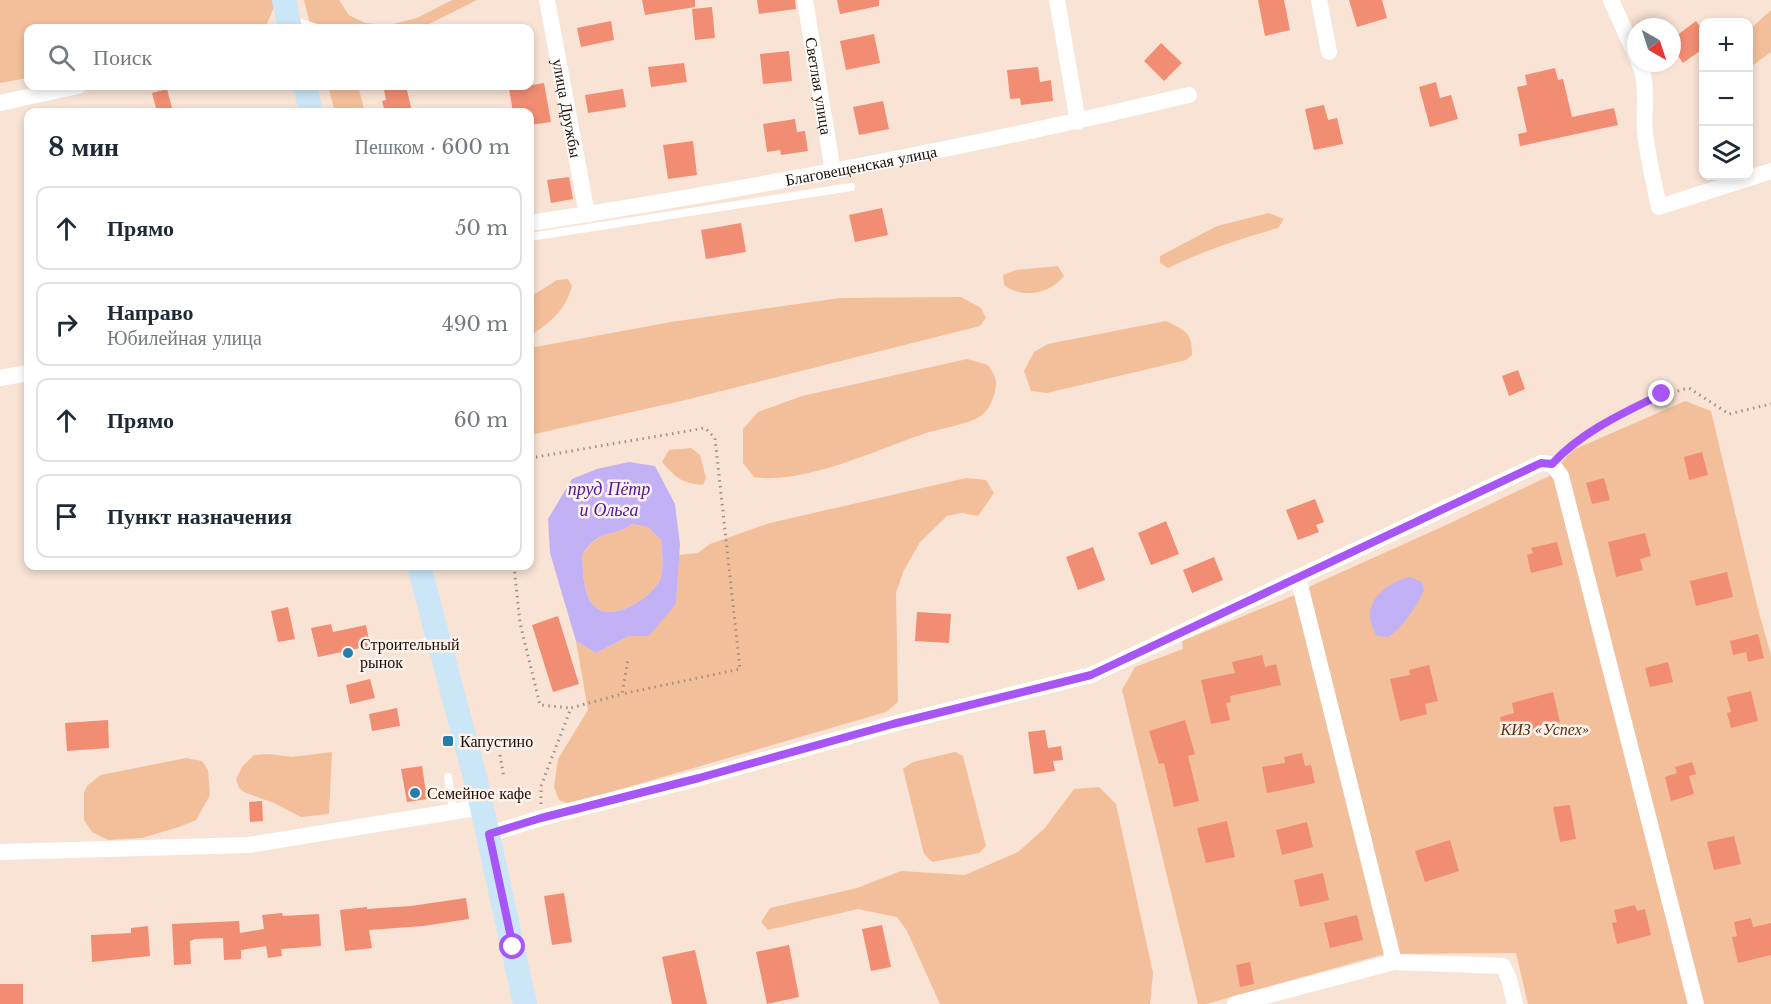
<!DOCTYPE html>
<html lang="ru">
<meta charset="utf-8">
<style>
body{margin:0;font-family:"Libre Baskerville",serif;background:#f2f2f3;color:#1f2937}
.controls{position:absolute;right:18px;top:18px;display:grid;overflow:hidden;border-radius:12px;box-shadow:0 3px 9px #0003}
.controls button{width:54px;height:54px;display:grid;place-items:center;padding:0;border:0;border-bottom:2px solid #e0e1e3;background:#fff;color:#1f2937;font:30px sans-serif}
.compass{position:absolute;left:1627px;top:18px;width:54px;height:54px;border-radius:50%;background:#fff;box-shadow:0 3px 9px #0003;rotate:141deg}
.stop{position:absolute;width:18px;height:18px;margin:-14px;border:4px solid #a855f7;border-radius:50%;background:#fff}
.stop.end{background:#a855f7;border-color:#fff;box-shadow:0 2px 6px #0008}
.list{margin:0;padding:0;list-style:none}
h2{display:flex;justify-content:space-between;align-items:center;height:78px;margin:0;padding:0 24px;font-size:26px}
h2 small{font-size:20px;font-weight:400;color:#747a83}
.list li{display:grid;grid-template-columns:39px 1fr auto;gap:18px;align-items:center;box-sizing:border-box;height:84px;margin:0 12px 12px;padding:0 12px;border:2px solid #e0e1e3;border-radius:12px}
.list b{display:block;font-size:22px;white-space:nowrap}
.list p{margin:0;font-size:20px;white-space:nowrap;color:#747a83}
.list em{font-size:20px;font-style:normal;color:#747a83}
.icon{flex:none;width:33px;height:33px;fill:none;stroke:currentColor;stroke-width:2;stroke-linecap:round;stroke-linejoin:round}
.map{position:relative;flex:none;width:1771px;height:1004px;overflow:hidden}
.search{position:absolute;background:#fff;box-shadow:0 3px 9px #0003;left:24px;top:24px;width:510px;height:66px;display:flex;align-items:center;gap:15px;box-sizing:border-box;padding:0 21px;border-radius:12px;color:#747a83;font-size:22px}
.panel{position:absolute;background:#fff;box-shadow:0 3px 9px #0003;left:24px;top:108px;width:510px;height:462px;border-radius:12px}
.map>svg:first-child{display:block}
</style>
<div class="map">
<svg width="1771" height="1004" viewBox="0 0 1771 1004">
<rect width="100%" height="100%" fill="#f8e3d5"/>
<path fill="#f3bf9b" d="M0,0H274L275,4L267,24L259,28H28V78L0,83Z
M304,0H339L349,15L365,23L389,25L417,18L452,0H477L421,28H311Z
M1771,10V52L1749,68V30Z
M328,86H358L365,112H335Z
M1269,213L1284,219L1278,228C1241,238 1203,251 1168,268L1160,263V256L1217,226Z
M1058,266L1064,276C1050,294 1022,299 1004,285L1003,275L1016,270Z
M568,279L572,286C565,310 553,320 533,334L530,335V297L557,280Z
M961,297L981,308L986,318L980,326L681,401L530,435V348L671,322L840,298Z
M1166,321C1185,331 1192,331 1192,355L1186,360L1047,393L1031,391L1024,371L1034,352L1048,344Z
M967,359L988,365C991,370 996,376 996,382C996,394 990,411 979,417C968,424 939,429 926,433C878,449 804,485 754,477L743,463V429L758,412L802,396Z
M1685,401L1711,411L1758,609L1771,655V1004H1528L1516,953L1385,954L1206,1004H1198L1122,690L1135,667L1183,649L1182,641L1295,595L1315,584L1444,526L1549,476L1573,450Z
M691,448L700,455L706,478L703,485C681,483 676,478 662,462L669,450Z
M966,478L986,480L994,493L978,516L962,513L947,516L920,542L903,572L896,593L898,702L886,712L570,804L559,800L554,787L558,759L588,710L576,641L596,653L629,636L676,604L679,555L698,553L710,544L770,523Z
M632,524L648,527L661,540C662,551 664,566 661,577C655,597 610,625 593,605C583,593 583,570 582,555C602,526 610,540 632,524Z
M332,752L329,814L301,817L274,803L244,792L239,788L236,779L242,767L254,755L269,754L292,757Z
M955,752L963,756L986,846L979,853L932,862L924,854L903,769L913,762Z
M186,758L202,761L208,770L210,795L196,820L179,827L142,838L108,840L92,832L84,820V792L88,785L101,775Z
M1099,787L1116,804L1153,973L1150,1004H940L907,931L897,917L858,909L768,930L761,922L770,908L857,888L901,871L965,875L1018,852L1044,829L1074,789Z"/>
<path fill="#c2b1f4" fill-rule="evenodd" d="M629,462L655,466L675,504L680,545L676,604L649,636H629L596,653L576,641L550,553L548,519L572,479L597,469ZM632,524L648,527L661,540C662,551 664,566 661,577C655,597 610,625 593,605C583,593 583,570 582,555C601,526 610,540 632,524Z
M1410,577L1422,582L1424,590C1419,602 1400,633 1387,637C1386,637 1378,636 1377,636C1358,607 1381,584 1410,577Z"/>
<path fill="#f08d73" d="M642,0H695V7L645,15Z
M757,0H795L796,9L759,14Z
M837,0H879V6L840,14Z
M1258,0H1284L1290,30L1265,36Z
M1349,0H1382L1387,18L1357,27Z
M712,7L715,38L695,40L692,9Z
M611,21L614,40L581,47L577,28Z
M1696,21L1704,32V48L1683,63L1672,47V39Z
M874,34L880,63L846,70L840,41Z
M1161,43L1182,63L1164,81L1144,61Z
M789,51L792,81L763,84L760,54Z
M684,63L687,82L651,87L648,67Z
M1038,67L1040,82L1051,80L1053,101L1021,105L1020,98L1010,99L1007,70Z
M1555,68L1558,80L1563,79L1572,117L1614,108L1618,125L1520,146L1518,134L1527,132L1517,87L1527,85L1525,75Z
M1436,82L1440,98L1451,95L1458,119L1430,127L1419,87Z
M544,83L551,122L530,125V112H513L509,89Z
M402,86H406L412,112H385L382,101L386,100L384,90Z
M167,89L173,112H157L152,93Z
M623,89L626,107L588,113L585,95Z
M883,101L889,129L859,135L853,107Z
M1324,105L1328,120L1337,118L1343,144L1314,150L1305,109Z
M795,119L797,132L805,131L808,151L781,155L780,150L767,152L763,124Z
M693,141L697,175L668,179L663,145Z
M569,177L573,199L551,203L547,180Z
M882,208L888,235L855,242L849,215Z
M741,223L746,252L706,259L701,230Z
M1518,370L1525,389L1509,396L1502,376Z
M1702,452L1708,475L1689,480L1684,457Z
M1604,478L1610,500L1592,504L1586,483Z
M1315,499L1324,522L1316,525L1319,532L1298,540L1286,510Z
M1166,521L1179,554L1151,565L1138,533Z
M1645,533L1651,556L1640,559L1643,570L1616,577L1608,542Z
M1557,542L1563,565L1531,573L1527,555L1533,553L1531,548Z
M1093,547L1105,580L1078,590L1066,557Z
M1214,557L1223,580L1192,593L1183,570Z
M1727,572L1733,597L1696,606L1690,581Z
M288,607L295,639L278,642L271,611Z
M917,612L951,614L949,643L915,641Z
M558,616L579,684L553,692L532,625Z
M331,624L333,632L366,625L370,646L318,657L311,628Z
M1758,634L1764,658L1748,662L1746,652L1733,655L1730,641Z
M1262,655L1265,667L1276,664L1281,685L1230,696L1231,702L1226,703L1230,720L1211,724L1201,680L1235,673L1232,662Z
M1668,662L1673,682L1650,687L1645,668Z
M1429,665L1438,701L1425,704L1427,714L1400,721L1390,679L1410,675L1409,670Z
M370,679L375,698L350,704L346,685Z
M1751,691L1758,721L1731,728L1727,713L1731,712L1727,697Z
M1553,692L1560,722L1505,736L1500,717L1514,713L1512,703Z
M397,708L400,726L372,731L369,714Z
M108,720L109,748L67,751L65,723Z
M1185,720L1195,754L1188,756L1199,801L1174,807L1164,763L1159,764L1149,731Z
M1045,730L1048,748L1061,746L1063,760L1053,761L1055,771L1034,774L1028,732Z
M1302,753L1305,766L1311,765L1315,783L1267,793L1262,767L1285,763L1284,757Z
M1692,762L1696,774L1689,776L1694,794L1671,801L1665,777L1677,773L1675,767Z
M422,766L427,799L407,802L401,769Z
M262,801L263,821L250,822L249,802Z
M1570,805L1576,839L1560,842L1553,807Z
M1227,821L1235,857L1206,863L1197,828Z
M1307,822L1313,847L1282,855L1276,830Z
M1734,836L1741,864L1714,870L1707,842Z
M1450,840L1459,871L1425,882L1415,851Z
M1323,873L1329,900L1300,907L1294,880Z
M564,893L572,942L552,945L544,896Z
M466,898L469,919L423,926L369,930L372,948L345,951L340,910L367,907V909L411,906Z
M1635,905L1637,911L1645,909L1651,935L1617,944L1612,923L1617,922L1614,910Z
M282,913L283,916L319,914L321,946L281,949L282,956L268,958L266,946L241,950V959L224,960L223,938L195,939L190,941L191,964L174,965L172,924L239,921L240,933L264,929L262,915Z
M1357,915L1363,940L1330,948L1324,923Z
M1751,918L1753,927L1771,923V955L1738,963L1732,937L1737,936L1734,922Z
M882,925L891,967L871,971L862,929Z
M148,926L150,956L92,962L91,935L131,933V928Z
M789,945L799,997L767,1004L756,952Z
M695,950L707,1004H672L662,957Z
M1250,962L1254,984L1240,987L1236,965Z
M0,984H23V1004H0Z"/>
<g fill="none" stroke-linecap="round" stroke-linejoin="round">
<path stroke="#a38f83" stroke-width="3" stroke-dasharray="1.5 4.5" stroke-linecap="butt" d="M1562,453C1604,423 1639,400 1689,388L1729,414L1771,404
M530,458L705,428L715,438L740,669L622,694
M514,566L520,623L540,705L571,708
M500,755L504,778
M541,804V786L571,708L622,694L628,659"/>
<path stroke="#fff" stroke-width="8" d="M292,20L317,28
M530,237L851,187
M421,643L437,639
M448,777L453,810"/>
<g stroke="#fff" stroke-width="16">
<path id="s1" d="M547,0L587,214"/>
<path id="s2" d="M805,0L833,172"/>
<path d="M1057,0L1078,122"/>
<path d="M1319,0L1329,52"/>
<path d="M1611,0L1636,56"/>
<path d="M1639,63C1649,85 1643,110 1645,133C1648,158 1654,183 1659,207L1771,171"/>
<path d="M0,103L78,86"/>
<path id="s3" d="M530,223C751,189 971,147 1189,95"/>
<path d="M0,378L28,373"/>
<path d="M489,834L541,818L699,778L893,724L1091,675L1541,463L1552,464L1561,476L1696,1004"/>
<path d="M0,852L249,845L482,807"/>
<path d="M1394,962L1503,966L1509,979L1515,1004"/>
<path d="M1235,1004L1394,962L1298,577"/>
</g>
<path stroke="#cbe6f6" stroke-width="24" d="M284,0L290,28
M305,86L311,112
M419,566L477,785L525,1004"/>
</g>
<g fill="none" stroke-linecap="round" stroke-linejoin="round">
<path stroke="#a855f7" stroke-width="8" d="M513,947L489,834L541,818L699,778L893,724L1091,675L1541,463L1552,464C1581,432 1623,413 1662,394"/>
</g>
<g fill="#247eac" stroke="#fdf2eb" stroke-width="2">
<circle cx="348" cy="653" r="6"/>
<rect x="442" y="735" width="12" height="12" rx="3"/>
<circle cx="415" cy="793" r="6"/>
</g>
<g text-anchor="middle" stroke-width="5" stroke-linejoin="round" paint-order="stroke">
<g font-size="16" fill="#1e0c02" stroke="#fdf2eb">
<text dy="6" stroke="none"><textPath href="#s2" startOffset="87">Светлая улица</textPath></text>
<text dy="6" stroke="none"><textPath href="#s1" startOffset="110">улица Дружбы</textPath></text>
<text dy="6" stroke="none"><textPath href="#s3" startOffset="336">Благовещенская улица</textPath></text>
</g>
<g font-size="16" fill="#1e0c02" stroke="#fdf2eb" text-anchor="start">
<text x="360" y="650">Строительный<tspan x="360" dy="18">рынок</tspan></text>
<text x="460" y="747">Капустино</text>
<text x="427" y="799">Семейное кафе</text>
</g>
<g font-size="16" font-style="italic" fill="#59300e" stroke="#fdf2eb">
<text x="1545" y="735">КИЗ «Успех»</text>
</g>
<g font-size="18" font-style="italic" fill="#511799" stroke="#fdf2eb">
<text x="609" y="495">пруд Пётр<tspan x="609" dy="21">и Ольга</tspan></text>
</g>
</g>
</svg>
<div class="controls">
<button>+</button>
<button>−</button>
<button><svg class="icon" aria-label="layers" viewBox="0 0 24 24"><path d="M12 4l9 5-9 5-9-5zM3 14l9 5 9-5"/></svg></button>
</div>
<svg class="compass" viewBox="-18 -18 36 36"><path d="M0-13l5 13h-10z" fill="#e53935"/><path d="M0 13l5-13h-10z" fill="#747a83"/></svg>
<div class="stop" style="left:513px;top:947px"></div>
<div class="stop end" style="left:1662px;top:394px"></div>
<div class="search"><svg class="icon" aria-label="search" viewBox="0 0 24 24"><circle cx="10" cy="10" r="6"/><path d="M15 15l6 6"/></svg>Поиск</div>
<section class="panel">
<h2>8 мин<small>Пешком · 600 m</small></h2>
<ul class="list">
<li><svg class="icon" aria-label="ahead" viewBox="0 0 24 24"><path d="M12 20V5M6 11l6-6 6 6"/></svg><div><b>Прямо</b></div><em>50 m</em></li>
<li><svg class="icon" aria-label="right" viewBox="0 0 24 24"><path d="M7 20v-9h11M14 6l5 5-5 5"/></svg><div><b>Направо</b><p>Юбилейная улица</p></div><em>490 m</em></li>
<li><svg class="icon" aria-label="ahead" viewBox="0 0 24 24"><path d="M12 20V5M6 11l6-6 6 6"/></svg><div><b>Прямо</b></div><em>60 m</em></li>
<li><svg class="icon" aria-label="arrive" viewBox="0 0 24 24"><path d="M6 21V4h12l-3 4 3 4H6"/></svg><div><b>Пункт назначения</b></div></li>
</ul>
</section>
</div>
